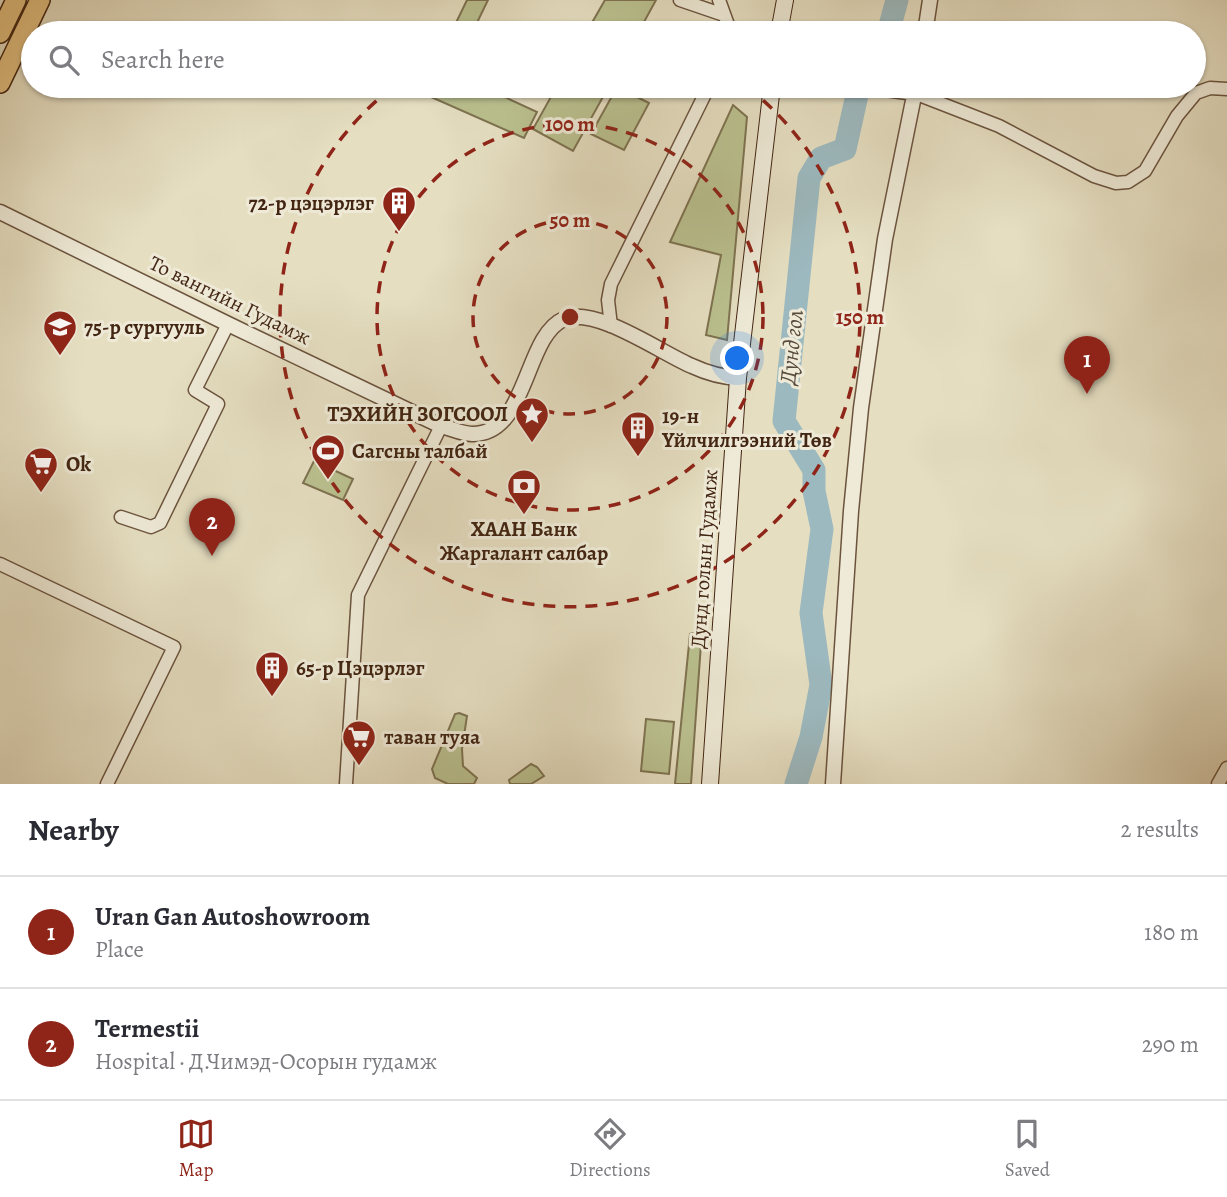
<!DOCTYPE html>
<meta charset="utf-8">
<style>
body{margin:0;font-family:Alegreya,serif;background:#f2f2f3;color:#2b2b33}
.you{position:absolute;left:738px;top:359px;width:24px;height:24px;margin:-18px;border:5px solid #fff;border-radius:50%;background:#1a73e8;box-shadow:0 0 0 10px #1a73e833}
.badge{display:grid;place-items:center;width:46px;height:46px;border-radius:50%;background:#8f2418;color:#fff;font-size:23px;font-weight:700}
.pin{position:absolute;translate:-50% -58px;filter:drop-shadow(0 2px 4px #0008)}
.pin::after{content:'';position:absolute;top:37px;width:24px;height:21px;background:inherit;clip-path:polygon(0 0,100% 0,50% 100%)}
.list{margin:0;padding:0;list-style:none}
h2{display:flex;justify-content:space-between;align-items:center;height:91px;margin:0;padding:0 28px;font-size:30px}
h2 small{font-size:23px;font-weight:400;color:#7c7c81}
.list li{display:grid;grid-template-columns:46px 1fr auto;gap:21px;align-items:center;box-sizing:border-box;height:112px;padding:0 28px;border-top:2px solid #e1e1e2}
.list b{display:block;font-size:26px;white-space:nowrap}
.list p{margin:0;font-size:23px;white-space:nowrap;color:#7c7c81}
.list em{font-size:23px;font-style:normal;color:#7c7c81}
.icon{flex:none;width:38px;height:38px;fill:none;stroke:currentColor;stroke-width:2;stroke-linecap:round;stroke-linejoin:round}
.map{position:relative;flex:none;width:1227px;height:784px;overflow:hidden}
.search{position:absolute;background:#fff;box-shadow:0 2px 5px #0004;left:21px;right:21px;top:21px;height:77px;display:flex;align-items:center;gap:18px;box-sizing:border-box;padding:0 24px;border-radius:38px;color:#7c7c81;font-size:26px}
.sheet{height:315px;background:#fff}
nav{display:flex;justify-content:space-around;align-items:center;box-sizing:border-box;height:98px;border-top:2px solid #e1e1e2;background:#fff;font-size:19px;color:#7c7c81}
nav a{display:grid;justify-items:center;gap:4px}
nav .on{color:#8f2418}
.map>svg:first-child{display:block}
</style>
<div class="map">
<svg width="1227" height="784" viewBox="0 0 1227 784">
<rect width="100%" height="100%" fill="#e5dec1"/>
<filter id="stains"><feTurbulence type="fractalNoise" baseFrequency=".00286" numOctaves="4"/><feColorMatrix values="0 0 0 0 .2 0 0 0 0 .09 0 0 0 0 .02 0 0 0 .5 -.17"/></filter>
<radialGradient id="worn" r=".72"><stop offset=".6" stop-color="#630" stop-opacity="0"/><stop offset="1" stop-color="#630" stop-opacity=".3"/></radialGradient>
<path fill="#bac08f" stroke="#7e7250" stroke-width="2" d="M467,0H488L472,33H451Z
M605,0H656L638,33H586Z
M426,86H481L537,112L524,138L422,93Z
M557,86H609L573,151L533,129Z
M617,87L649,103L624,150L591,134Z
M733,105L747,117L727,340L706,335L721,255L670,242Z
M314,461L353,479L343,500L303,483Z
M702,630L691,784H675L690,634Z
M459,713L467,716L462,749L463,766L477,778L474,784H448L435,778L432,769L455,714Z
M646,719L674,722L669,774L641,771Z
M531,764L537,767L544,776L531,784H510L509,780Z"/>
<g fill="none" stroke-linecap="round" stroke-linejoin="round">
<path stroke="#9cb9bf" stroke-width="23" d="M888,33L897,0
M796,784L811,737L821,685L811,613L822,529L814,491V470L784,421L809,178L821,158L845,149L859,86"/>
<g stroke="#6b533e" stroke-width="15">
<path id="minor" d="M680,0L724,15
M719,0L731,33
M914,93L999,126L1094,176L1116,183L1128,182L1145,171L1177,116L1196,93L1210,88L1227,89
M611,326L608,300L611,284L709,86
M121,517L151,527L160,523L218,404L195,390L228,324
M0,564L174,647L107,784
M346,784L358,595L441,426
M1218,784L1227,768"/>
</g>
<g stroke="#6b533e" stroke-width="17">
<path id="tertiary" d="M925,33L930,0
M864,86L914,93
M0,212L228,324L441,426C450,428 462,434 472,434C528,435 524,336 564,319C596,306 661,353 692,366C707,373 722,377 738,378
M833,784L851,511L861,408L885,239L916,86"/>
</g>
<g stroke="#422512" stroke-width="18">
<path id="secondary" d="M779,33L785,0
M710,784L738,378L772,86"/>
</g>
<g stroke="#422512" stroke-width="22">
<path id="trunk" d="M0,33L16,0
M0,83L40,0"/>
</g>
<use href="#minor" stroke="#eeead7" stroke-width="12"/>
<use href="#tertiary" stroke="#eeead7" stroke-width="14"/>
<use href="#secondary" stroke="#eeead7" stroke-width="16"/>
<use href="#trunk" stroke="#e2bf80" stroke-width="19"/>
</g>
<g fill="none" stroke="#8f2418" stroke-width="3.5" stroke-dasharray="12 9">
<circle cx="570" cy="317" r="97"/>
<circle cx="570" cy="317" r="193"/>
<path d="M512 33A290 290 0 0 1 628 33M747 87A290 290 0 1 1 393 87"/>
</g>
<defs>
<g id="building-pin" transform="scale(1.75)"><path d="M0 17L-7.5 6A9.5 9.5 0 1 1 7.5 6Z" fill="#8f2418" stroke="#eeead7"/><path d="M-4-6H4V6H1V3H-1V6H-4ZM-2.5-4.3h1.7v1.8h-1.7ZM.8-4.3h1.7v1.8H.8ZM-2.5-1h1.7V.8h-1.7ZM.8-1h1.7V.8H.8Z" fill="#fff"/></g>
<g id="school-pin" transform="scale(1.75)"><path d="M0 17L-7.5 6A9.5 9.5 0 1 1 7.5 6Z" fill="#8f2418" stroke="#eeead7"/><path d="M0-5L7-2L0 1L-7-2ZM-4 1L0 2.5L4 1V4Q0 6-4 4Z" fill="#fff"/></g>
<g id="sight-pin" transform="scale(1.75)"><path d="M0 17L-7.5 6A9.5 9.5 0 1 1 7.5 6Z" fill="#8f2418" stroke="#eeead7"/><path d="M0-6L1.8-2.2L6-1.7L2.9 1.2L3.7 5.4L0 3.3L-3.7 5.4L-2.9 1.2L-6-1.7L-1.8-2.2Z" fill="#fff"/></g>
<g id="stadium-pin" transform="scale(1.75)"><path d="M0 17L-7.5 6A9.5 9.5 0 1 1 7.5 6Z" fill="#8f2418" stroke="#eeead7"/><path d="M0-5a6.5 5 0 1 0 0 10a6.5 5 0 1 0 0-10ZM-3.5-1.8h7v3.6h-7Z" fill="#fff"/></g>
<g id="supermarket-pin" transform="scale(1.75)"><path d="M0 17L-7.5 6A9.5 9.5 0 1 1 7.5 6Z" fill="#8f2418" stroke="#eeead7"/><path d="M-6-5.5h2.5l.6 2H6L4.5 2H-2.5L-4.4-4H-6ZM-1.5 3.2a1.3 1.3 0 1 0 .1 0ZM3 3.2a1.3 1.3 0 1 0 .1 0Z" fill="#fff"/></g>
<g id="bank-pin" transform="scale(1.75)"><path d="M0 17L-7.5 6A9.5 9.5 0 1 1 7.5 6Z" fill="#8f2418" stroke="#eeead7"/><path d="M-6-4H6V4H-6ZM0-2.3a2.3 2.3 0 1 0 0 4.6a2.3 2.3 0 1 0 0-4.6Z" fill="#fff"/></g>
</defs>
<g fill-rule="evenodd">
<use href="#building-pin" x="399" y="203"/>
<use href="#school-pin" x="60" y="327"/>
<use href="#sight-pin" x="532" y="414"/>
<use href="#building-pin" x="638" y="428"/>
<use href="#stadium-pin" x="328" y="451"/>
<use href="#supermarket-pin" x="41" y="464"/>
<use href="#bank-pin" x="524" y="486"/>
<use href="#building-pin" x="272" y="668"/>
<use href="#supermarket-pin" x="359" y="737"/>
</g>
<g text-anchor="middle" stroke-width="6" stroke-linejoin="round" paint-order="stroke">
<g font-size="21" font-weight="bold" fill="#422512" stroke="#eeead7" text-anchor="start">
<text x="374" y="210" text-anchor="end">72-р цэцэрлэг</text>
<text x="84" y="334">75-р сургууль</text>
<text x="508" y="421" text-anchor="end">ТЭХИЙН ЗОГСООЛ</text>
<text x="662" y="423">19-н<tspan x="662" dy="24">Үйлчилгээний Төв</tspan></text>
<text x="352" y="458">Сагсны талбай</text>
<text x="66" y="471">Ok</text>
<text x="524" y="536" text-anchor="middle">ХААН Банк<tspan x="524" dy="24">Жаргалант салбар</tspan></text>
<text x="296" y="675">65-р Цэцэрлэг</text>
<text x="384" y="744">таван туяа</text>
</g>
<g font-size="21" fill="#422512" stroke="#eeead7">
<text transform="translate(230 300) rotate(26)" y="7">То вангийн Гудамж</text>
<text transform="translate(704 559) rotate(-86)" y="7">Дунд голын Гудамж</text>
</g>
<g font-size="23" font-style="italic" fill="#584a3d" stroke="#eeead7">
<text transform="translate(791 347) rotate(-84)" y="8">Дунд гол</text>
</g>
</g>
<circle cx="570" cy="317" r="10" fill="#8f2418" stroke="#eeead7" stroke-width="3.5"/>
<g font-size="21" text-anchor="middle" font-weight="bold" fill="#8f2418" stroke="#eeead7" stroke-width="6" stroke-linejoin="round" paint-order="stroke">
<text x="570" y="131">100 m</text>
<text x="570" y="227">50 m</text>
<text x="860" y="324">150 m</text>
</g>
<rect width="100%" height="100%" filter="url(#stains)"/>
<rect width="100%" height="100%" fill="url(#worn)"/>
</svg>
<div class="you"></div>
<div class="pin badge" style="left:1087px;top:394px">1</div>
<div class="pin badge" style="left:212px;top:556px">2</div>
<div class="search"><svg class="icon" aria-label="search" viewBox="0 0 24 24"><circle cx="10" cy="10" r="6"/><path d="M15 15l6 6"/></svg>Search here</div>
</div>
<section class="sheet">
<h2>Nearby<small>2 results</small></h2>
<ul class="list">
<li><span class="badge">1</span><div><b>Uran Gan Autoshowroom</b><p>Place</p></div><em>180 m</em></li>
<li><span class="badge">2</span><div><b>Termestii</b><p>Hospital · Д.Чимэд-Осорын гудамж</p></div><em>290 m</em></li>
</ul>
</section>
<nav>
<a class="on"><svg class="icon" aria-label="map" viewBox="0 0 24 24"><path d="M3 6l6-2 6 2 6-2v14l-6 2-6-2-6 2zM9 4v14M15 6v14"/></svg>Map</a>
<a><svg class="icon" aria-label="directions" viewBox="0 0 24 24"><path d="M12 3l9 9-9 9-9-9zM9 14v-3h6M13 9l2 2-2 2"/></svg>Directions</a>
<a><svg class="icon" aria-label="saved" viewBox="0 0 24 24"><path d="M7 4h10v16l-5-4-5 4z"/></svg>Saved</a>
</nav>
